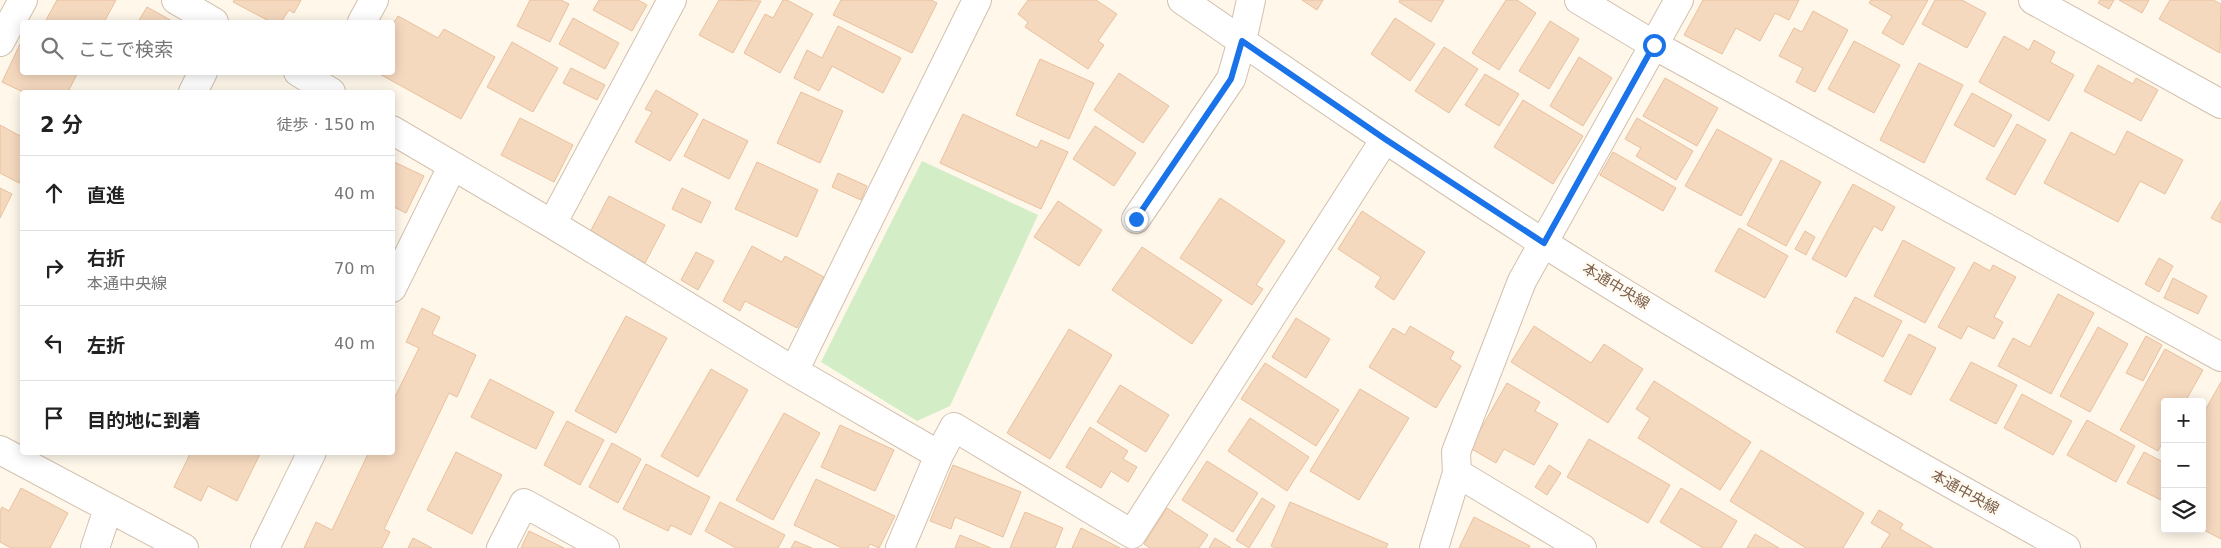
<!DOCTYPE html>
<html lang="ja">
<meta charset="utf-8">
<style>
body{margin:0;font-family:"DejaVu Sans","Noto Sans JP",sans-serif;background:#f6f6f6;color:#222}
.controls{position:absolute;right:15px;bottom:15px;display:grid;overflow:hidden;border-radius:5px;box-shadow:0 2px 12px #0003}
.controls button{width:45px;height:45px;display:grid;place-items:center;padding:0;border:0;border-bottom:1px solid #e0e0e0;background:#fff;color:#222;font:25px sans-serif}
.stop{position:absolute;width:15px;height:15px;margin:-11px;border:4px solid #1a73e8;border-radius:50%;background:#fff}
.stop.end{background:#1a73e8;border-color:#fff;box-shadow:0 1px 5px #0008}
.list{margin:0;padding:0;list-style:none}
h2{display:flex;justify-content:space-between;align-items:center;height:65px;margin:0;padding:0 20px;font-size:21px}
h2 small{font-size:16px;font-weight:400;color:#767676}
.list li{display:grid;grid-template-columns:32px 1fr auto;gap:15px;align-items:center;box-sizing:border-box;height:75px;padding:0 20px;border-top:1px solid #e0e0e0}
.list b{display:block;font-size:19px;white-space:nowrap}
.list p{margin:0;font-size:16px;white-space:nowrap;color:#767676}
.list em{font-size:16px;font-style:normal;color:#767676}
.icon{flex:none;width:28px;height:28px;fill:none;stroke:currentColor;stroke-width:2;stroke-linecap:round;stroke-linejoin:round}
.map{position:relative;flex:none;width:2221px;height:548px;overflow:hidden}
.search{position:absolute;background:#fff;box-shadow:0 2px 12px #0003;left:20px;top:20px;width:375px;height:55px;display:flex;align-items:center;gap:12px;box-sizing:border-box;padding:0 18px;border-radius:5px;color:#767676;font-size:19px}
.panel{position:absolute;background:#fff;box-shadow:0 2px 12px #0003;left:20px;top:90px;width:375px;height:365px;border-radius:5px}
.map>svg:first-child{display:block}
</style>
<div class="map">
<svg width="2221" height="548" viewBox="0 0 2221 548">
<rect width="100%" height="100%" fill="#fef7ea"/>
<path fill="#d3eec6" d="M922,161L1038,215L950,406L917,421L821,362Z"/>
<path fill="#f5d9bf" stroke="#e9c09e" d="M57,0H116L104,22H45Z
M234,0H301L294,13L289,10L281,22H271L233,2Z
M530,0H561L569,4L550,42L517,26Z
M599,0H638L647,5L632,31L593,10Z
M719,0L761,1L733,53L699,35Z
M783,0H787L813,14L780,73L744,53L765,14L773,18Z
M841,0H931L937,3L912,53L833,15Z
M1028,0H1096L1117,14L1098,41L1104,45L1088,69L1025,27L1028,22L1018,14Z
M1302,0H1323L1317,10Z
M1400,0H1444L1431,22L1399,2Z
M1506,0H1517L1536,13L1499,70L1472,53Z
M1703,0H1799L1789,20L1775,13L1760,41L1736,28L1722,54L1684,35Z
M1871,0H1928L1903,45L1882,33L1892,16L1869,3Z
M1935,0H1962L1986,13L1967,48L1922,24Z
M2100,0H2114L2109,9L2098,3Z
M2119,0H2149L2142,13Z
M2170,0H2213L2221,4L2220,53L2159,19Z
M147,7L174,22H138Z
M1813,11L1848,30L1815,92L1796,82L1803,68L1779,56L1794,28L1802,32Z
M398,16L438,38L444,29L495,57L461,119L376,72H392V26Z
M573,18L619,43L605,69L559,44Z
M1395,18L1435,44L1410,81L1371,54Z
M1550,21L1579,39L1549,89L1519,71Z
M838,26L901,58L883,93L832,66L819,91L794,78L807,50L822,58Z
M2004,36L2029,50L2034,40L2055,52L2050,62L2074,75L2049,121L1979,82Z
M22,40V72H78L68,92H23L2,82Z
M1854,41L1900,65L1874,113L1828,89Z
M512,42L558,68L533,112L487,87Z
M1444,47L1478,69L1449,113L1415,91Z
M1579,57L1612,78L1583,126L1550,106Z
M1040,59L1094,83L1069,139L1016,115Z
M1919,63L1963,85L1924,163L1880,140Z
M2098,65L2133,84L2136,78L2158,90L2141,121L2084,91Z
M571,68L605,85L597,100L563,83Z
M1119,73L1169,106L1143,143L1094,110Z
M1485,74L1519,94L1499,126L1465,105Z
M1665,78L1718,108L1697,146L1643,116Z
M656,90L698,114L670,161L635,142L652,112L645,109Z
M801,92L843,111L820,163L777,143Z
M1972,93L2012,115L1994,147L1954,125Z
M1523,100L1583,136L1553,184L1494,147Z
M963,114L1037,148L1041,140L1068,152L1041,209L940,163Z
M520,118L573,145L554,182L501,155Z
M1637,118L1693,151L1676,180L1636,156L1641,148L1625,139Z
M703,119L748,141L729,179L684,156Z
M2017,124L2046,140L2015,195L1986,179Z
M0,125L22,137V176L19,183L0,173Z
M1095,126L1136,153L1114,186L1073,159Z
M1717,129L1772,159L1741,216L1685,186Z
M2127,131L2183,160L2165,194L2140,181L2118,222L2044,183L2071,132L2115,155Z
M1613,152L1676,188L1663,211L1600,175Z
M1781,160L1821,182L1786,246L1747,225Z
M392,161L424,176L406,213L392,206Z
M757,162L818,190L797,237L735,209Z
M838,173L867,186L861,200L832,187Z
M1853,184L1895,207L1882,231L1874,226L1846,277L1812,259Z
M0,188L12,194L0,218Z
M682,188L711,202L701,223L672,209Z
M609,196L665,225L645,263L589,234Z
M1220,198L1285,241L1256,285L1263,289L1252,305L1180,258Z
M1058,201L1102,230L1079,266L1034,237Z
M2221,201V223L2211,218Z
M1362,211L1425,252L1394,300L1375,287L1381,277L1338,249Z
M1739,228L1788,256L1765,298L1715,271Z
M1805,231L1815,237L1806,255L1795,249Z
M1903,240L1955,268L1925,323L1874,296Z
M752,246L782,262L785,256L824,277L797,328L745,301L740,311L723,301Z
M1142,247L1222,300L1192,344L1112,290Z
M696,252L714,261L698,290L681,280Z
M2159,258L2173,266L2159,292L2145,284Z
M1974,262L1990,271L1993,265L2016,277L1994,317L2003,322L1994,339L1968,326L1961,339L1938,327Z
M2173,278L2207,296L2198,314L2164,298Z
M2058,294L2094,313L2051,394L1998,366L2013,338L2030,347Z
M1855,297L1902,321L1883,357L1836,332Z
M422,308L440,317L432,334L476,355L457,397L449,393L384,529L390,532L382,548H304L316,522L332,530L369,452H392V403L419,348L406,342Z
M626,316L667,338L616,433L575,411Z
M1296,318L1330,339L1306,378L1272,357Z
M1410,326L1454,352L1450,359L1461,366L1436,408L1369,367L1393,328L1405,335Z
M1534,326L1591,363L1604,344L1643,369L1608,423L1511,362Z
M2098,327L2128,344L2090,412L2060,396Z
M1069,329L1112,355L1050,459L1007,433Z
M1909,334L1936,348L1911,395L1884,381Z
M2146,336L2162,345L2143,381L2126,373Z
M2165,349L2203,370L2185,402H2165V438L2158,451L2120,430Z
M1971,362L2017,385L1996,424L1950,400Z
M1265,363L1339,410L1316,446L1241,399Z
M711,369L748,390L698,477L661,456Z
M490,379L554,412L536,449L471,417Z
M1654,381L1751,442L1720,490L1638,438L1650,418L1636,409Z
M2221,382V539L2202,529V416Z
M1507,383L1540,402L1535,411L1558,424L1534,465L1504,449L1496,463L1470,448Z
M1120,385L1169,415L1146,452L1097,422Z
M1360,389L1409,418L1359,500L1310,471Z
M2022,394L2072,421L2053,455L2004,428Z
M784,413L820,433L773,520L736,500Z
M1250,418L1309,457L1287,491L1228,451Z
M2087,420L2135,446L2116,482L2067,455Z
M567,421L604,440L580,485L544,465Z
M840,425L894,450L875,491L821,467Z
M1090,427L1128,451L1123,459L1137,467L1128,482L1111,471L1101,488L1066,467Z
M1589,439L1670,485L1648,523L1567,477Z
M612,443L641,459L618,503L589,487Z
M1761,450L1864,513L1843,548H1806L1730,501Z
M191,452H261L237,501L208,486L201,501L174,487Z
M456,452L502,475L472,534L427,510Z
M2144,452L2165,463V502L2127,483Z
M1207,461L1258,493L1233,532L1182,500Z
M646,464L710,497L691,535L671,525L668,531L623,509Z
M953,465L1021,492L1003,537L955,517L951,529L930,521Z
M1549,465L1561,473L1547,495L1535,487Z
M816,479L895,516L879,548L870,544L868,548H842L794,525Z
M21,488L68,513L50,548H11L0,542V511L2,507L9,511Z
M1681,488L1737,521L1721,548H1703L1660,522Z
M1262,498L1275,506L1249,548L1236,540Z
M720,502L785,535L778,548H736L705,531Z
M1290,502L1388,544L1386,548H1275L1271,546Z
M1167,508L1208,535L1199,548H1150L1144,544Z
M1879,510L1903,524L1900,529L1933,548H1881L1890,534L1871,523Z
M1025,512L1063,528L1055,548H1010Z
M1474,517L1530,546L1529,548H1459Z
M1081,528L1120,548H1072Z
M529,531L564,548H521Z
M1755,534L1779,548H1747Z
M960,535L991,548H955Z
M413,538L432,548H408Z
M1215,538L1231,548H1209Z
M795,541L812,548H791Z"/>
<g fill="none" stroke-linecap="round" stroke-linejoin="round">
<g stroke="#d2c0ae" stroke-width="30">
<path id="minor" d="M176,0L214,22
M1579,0L1654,45L2221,357
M2033,0L2221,104
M362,22L374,0
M0,42L23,0
M298,72L331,92
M193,92L203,72
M392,130L552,224L794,371L939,455
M1136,219L1231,79L1242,41L1251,0
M552,224L672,0
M392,288L452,167
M794,371L977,0
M0,450L184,548
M1457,473L1582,548
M95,548L108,509
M265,548L312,452
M501,548L524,503L605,548
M900,548L939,455L954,427L1132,534L1385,139
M1434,548L1457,473L1456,452L1522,281L1679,0"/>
</g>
<g stroke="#d2c0ae" stroke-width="30">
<path id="tertiary" d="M1182,0C1301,82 1420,164 1542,242C1713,350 1889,450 2066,548"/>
</g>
<use href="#minor" stroke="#fff" stroke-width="28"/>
<use href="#tertiary" stroke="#fff" stroke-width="28"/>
</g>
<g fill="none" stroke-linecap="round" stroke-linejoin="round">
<path stroke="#1a73e8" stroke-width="6" d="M1136,219L1231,79L1242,41L1385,139L1544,243L1654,45"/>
</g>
<g text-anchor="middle" stroke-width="5" stroke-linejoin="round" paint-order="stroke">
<g font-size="15" fill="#7c5f4a" stroke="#fffbf2">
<text transform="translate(1616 286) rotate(31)" y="5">本通中央線</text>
<text transform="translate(1965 492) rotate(29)" y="5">本通中央線</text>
</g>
</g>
</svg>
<div class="controls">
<button>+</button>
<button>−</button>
<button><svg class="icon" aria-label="layers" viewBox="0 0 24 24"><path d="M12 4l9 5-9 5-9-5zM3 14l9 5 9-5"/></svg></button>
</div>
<div class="stop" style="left:1654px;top:45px"></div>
<div class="stop end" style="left:1136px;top:219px"></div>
<div class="search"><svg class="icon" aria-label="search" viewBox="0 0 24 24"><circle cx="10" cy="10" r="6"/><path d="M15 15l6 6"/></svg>ここで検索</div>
<section class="panel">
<h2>2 分<small>徒歩 · 150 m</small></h2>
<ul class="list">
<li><svg class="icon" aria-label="ahead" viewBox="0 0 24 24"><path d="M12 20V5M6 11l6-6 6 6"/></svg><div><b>直進</b></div><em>40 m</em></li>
<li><svg class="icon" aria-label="right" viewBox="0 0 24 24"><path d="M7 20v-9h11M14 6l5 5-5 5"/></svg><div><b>右折</b><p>本通中央線</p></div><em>70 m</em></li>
<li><svg class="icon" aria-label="left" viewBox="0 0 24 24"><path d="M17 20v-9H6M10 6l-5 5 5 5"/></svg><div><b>左折</b></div><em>40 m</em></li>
<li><svg class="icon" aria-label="arrive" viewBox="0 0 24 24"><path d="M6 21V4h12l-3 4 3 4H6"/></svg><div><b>目的地に到着</b></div></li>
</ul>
</section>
</div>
